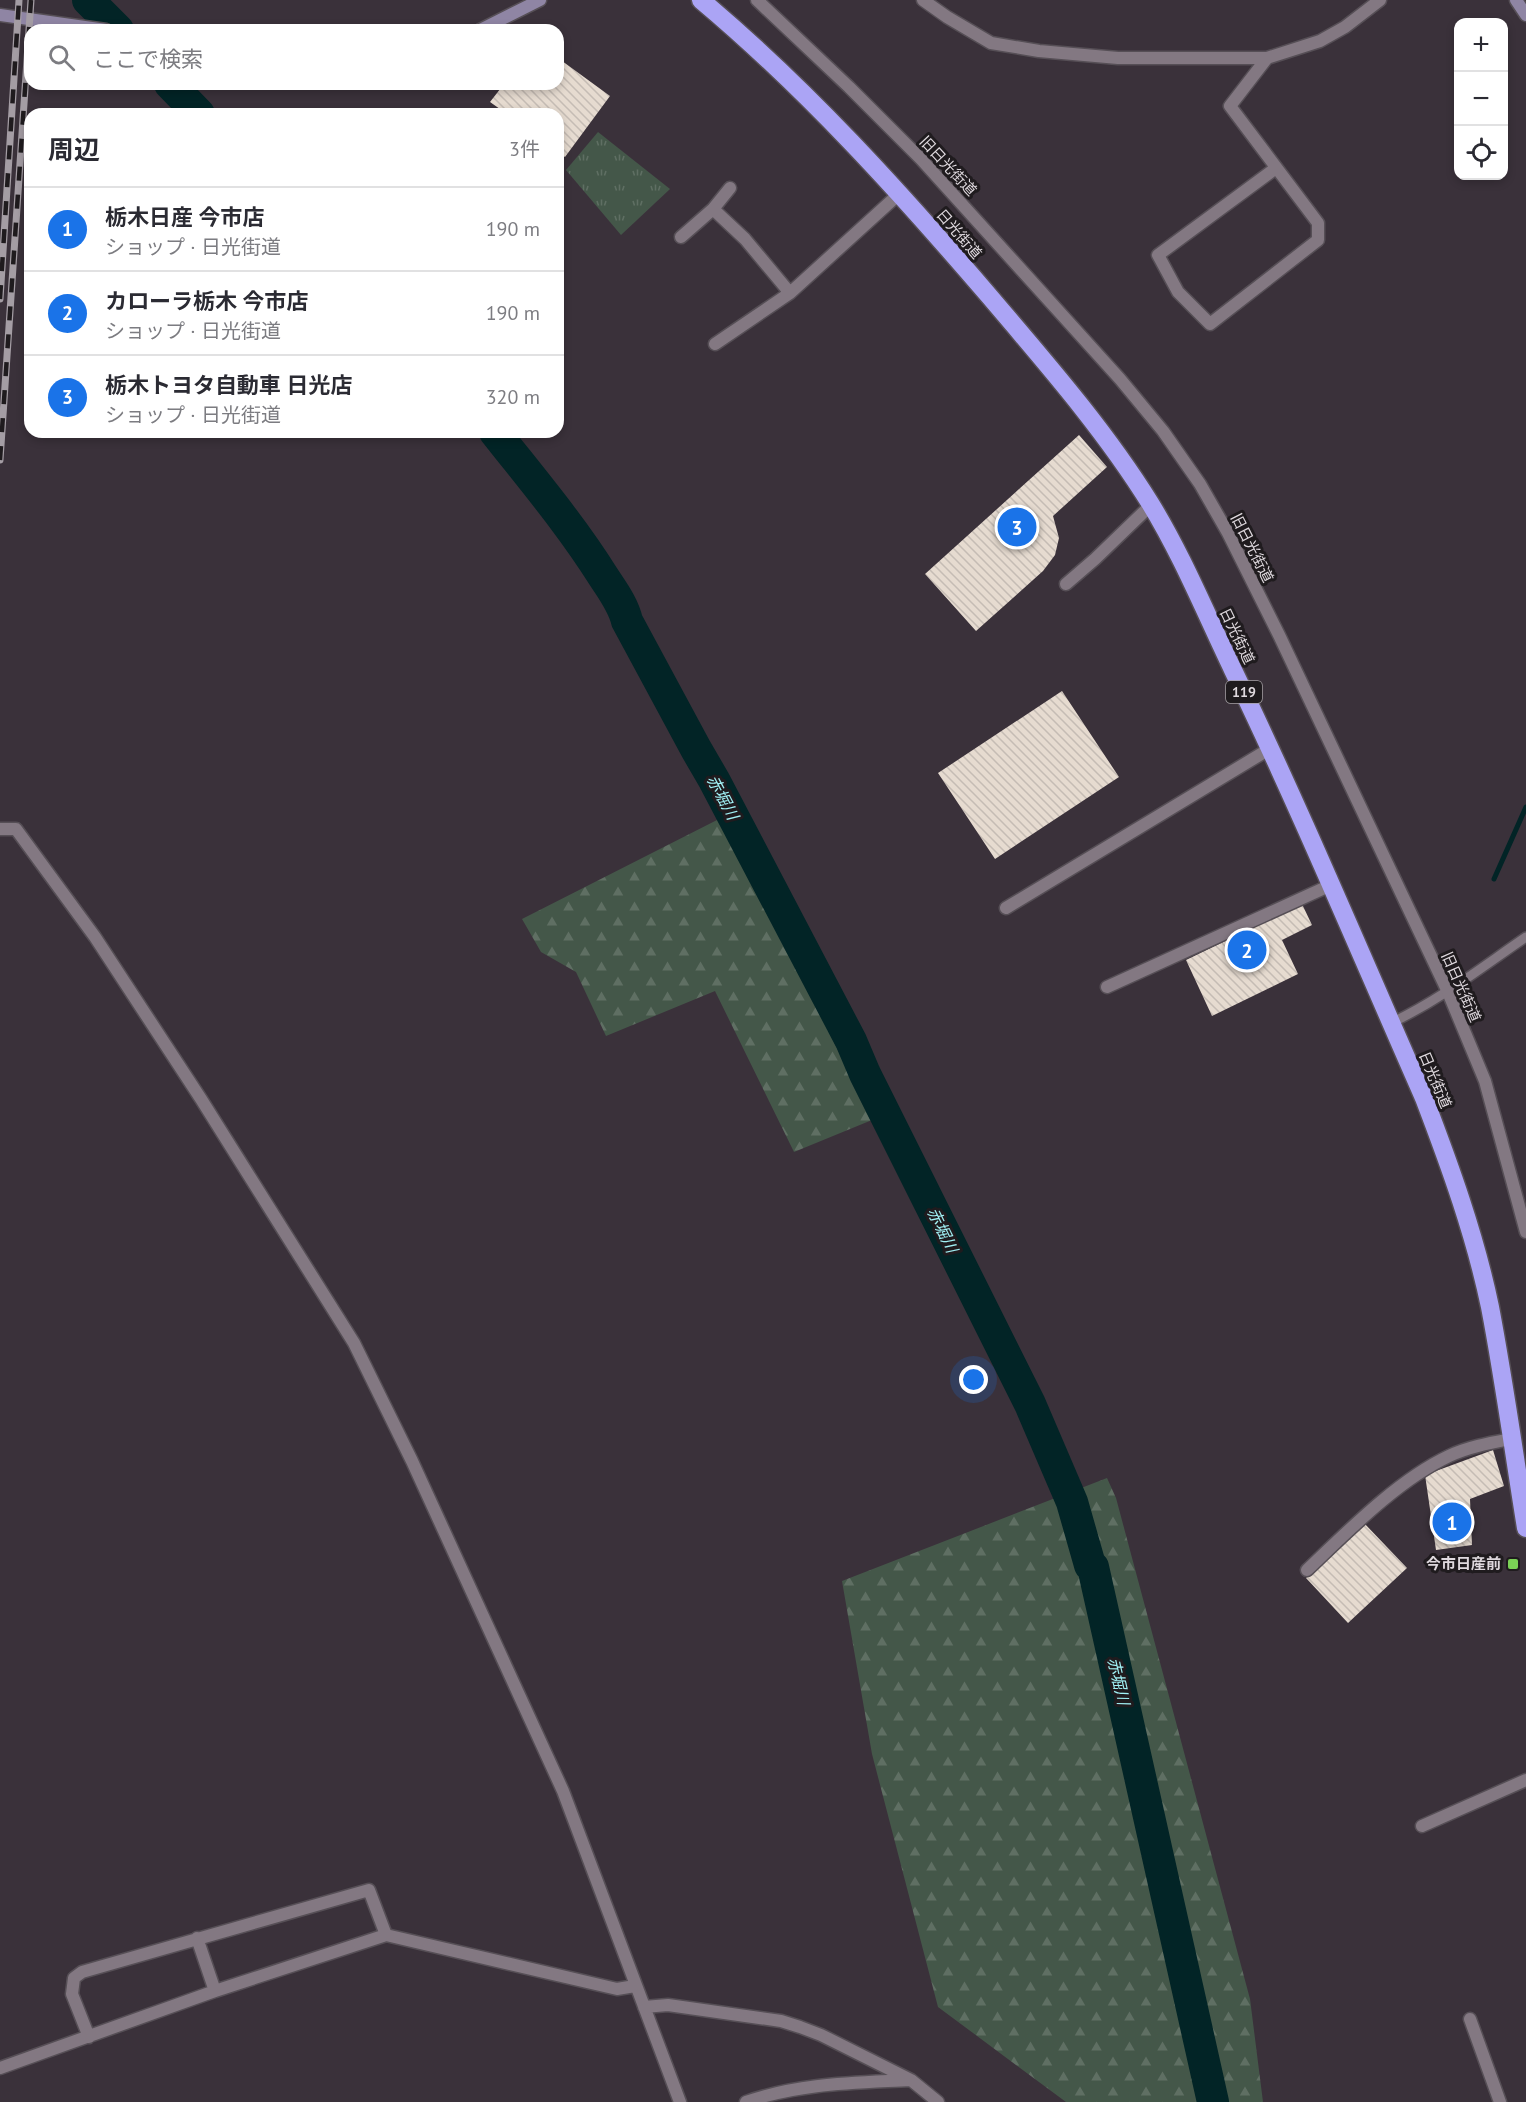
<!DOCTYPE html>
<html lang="ja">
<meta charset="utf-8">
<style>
body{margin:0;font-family:"PT Sans","Noto Sans JP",sans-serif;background:#f7f7f7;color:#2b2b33}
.controls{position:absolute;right:18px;top:18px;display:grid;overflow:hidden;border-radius:12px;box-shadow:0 3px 9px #0003}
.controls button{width:54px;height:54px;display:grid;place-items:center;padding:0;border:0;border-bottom:2px solid #e1e1e2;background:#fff;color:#2b2b33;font:30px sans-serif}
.you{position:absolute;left:974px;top:1380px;width:21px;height:21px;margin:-15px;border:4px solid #fff;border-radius:50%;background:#1a73e8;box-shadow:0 0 0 9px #1a73e833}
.badge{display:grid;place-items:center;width:39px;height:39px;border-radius:50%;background:#1a73e8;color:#fff;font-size:20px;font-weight:700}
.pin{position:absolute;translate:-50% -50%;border:3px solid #fff;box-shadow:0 2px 6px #0006}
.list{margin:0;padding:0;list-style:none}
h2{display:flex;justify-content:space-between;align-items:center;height:78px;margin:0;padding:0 24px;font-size:26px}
h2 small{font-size:20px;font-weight:400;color:#7c7c81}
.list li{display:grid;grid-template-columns:39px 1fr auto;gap:18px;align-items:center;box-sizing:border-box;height:84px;padding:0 24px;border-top:2px solid #e1e1e2}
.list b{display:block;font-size:22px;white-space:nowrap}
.list p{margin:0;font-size:20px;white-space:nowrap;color:#7c7c81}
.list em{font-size:20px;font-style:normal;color:#7c7c81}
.icon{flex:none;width:33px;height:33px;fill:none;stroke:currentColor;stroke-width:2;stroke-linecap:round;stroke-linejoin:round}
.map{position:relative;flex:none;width:1526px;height:2102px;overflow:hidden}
.search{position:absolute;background:#fff;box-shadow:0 3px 9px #0003;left:24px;top:24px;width:540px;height:66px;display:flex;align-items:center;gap:15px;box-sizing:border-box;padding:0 21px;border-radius:18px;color:#7c7c81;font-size:22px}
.panel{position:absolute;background:#fff;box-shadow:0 3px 9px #0003;left:24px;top:108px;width:540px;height:330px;border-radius:18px}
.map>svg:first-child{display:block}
</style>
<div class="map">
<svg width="1526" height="2102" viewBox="0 0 1526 2102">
<defs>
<pattern id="grass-tufts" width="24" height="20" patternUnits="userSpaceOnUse" patternTransform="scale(1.5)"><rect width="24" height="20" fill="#445749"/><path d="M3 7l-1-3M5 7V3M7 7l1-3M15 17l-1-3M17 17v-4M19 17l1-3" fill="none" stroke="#5f6f63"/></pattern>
<pattern id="forest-firs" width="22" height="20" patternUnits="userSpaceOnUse" patternTransform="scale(1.5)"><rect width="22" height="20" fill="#445749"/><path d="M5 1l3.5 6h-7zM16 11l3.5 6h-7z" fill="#5f6f63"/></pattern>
<pattern id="building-back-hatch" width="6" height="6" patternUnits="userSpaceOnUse" patternTransform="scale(1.5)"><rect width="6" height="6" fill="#e6dbd0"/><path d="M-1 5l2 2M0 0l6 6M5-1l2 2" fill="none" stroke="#c5bcb4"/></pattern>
</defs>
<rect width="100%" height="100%" fill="#3a313a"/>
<path fill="url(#grass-tufts)" d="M598,132L670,189L621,235L566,170Z"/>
<path fill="url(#forest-firs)" d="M719,819L775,921L872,1120L794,1152L715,991L606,1036L576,972L541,952L522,919Z
M1107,1478L1116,1498L1250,1999L1263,2102H1066L938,2007L872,1754L842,1581Z"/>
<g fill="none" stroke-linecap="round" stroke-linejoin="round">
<path stroke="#022426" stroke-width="5" d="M1494,879L1526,807"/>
<path stroke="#022426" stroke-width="32" d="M88,0L118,30
M170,84L199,114
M495,432C532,479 571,525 603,576C612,590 623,604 627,621L696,749L714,780L851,1041L865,1074L1030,1404L1072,1502L1090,1565L1093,1567L1213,2102"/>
</g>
<path fill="url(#building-back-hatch)" d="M558,58L610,96L565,157L558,152V114H507L490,102L504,84H558Z
M1079,435L1107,467L1053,516L1059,538L1055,555L1043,571L976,631L925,574Z
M1062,691L1119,777L995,859L938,773Z
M1302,904L1312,925L1282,940L1298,974L1212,1016L1186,960Z
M1493,1450L1504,1486L1470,1499L1472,1545L1436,1550L1425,1475Z
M1364,1523L1407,1568L1348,1623L1306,1578Z"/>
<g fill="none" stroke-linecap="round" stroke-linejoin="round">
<g stroke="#564f56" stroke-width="12">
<path id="lane" d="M1391,1023C1440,1000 1482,967 1526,937"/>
</g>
<g stroke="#564f56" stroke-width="15">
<path id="street" d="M757,0L849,87L921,159L1120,379L1163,431L1200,484L1228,533L1279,635L1448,992L1485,1081L1526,1232
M923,0L947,17L991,43L1039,51L1118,58H1267L1320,41L1345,27L1380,0
M1267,58L1230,106L1318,223V240L1210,324L1178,292L1158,255L1276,168
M713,209L745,239L790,293
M681,237L713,209L730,188
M715,344L790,293L900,193
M1066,584L1095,559L1151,505
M0,829H16L95,937L201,1099L354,1343L412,1461L563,1791L680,2102
M1006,908L1271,748
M1107,987L1331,885
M1307,1570C1348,1531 1398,1480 1449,1456C1468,1447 1490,1443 1511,1439
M1422,1826L1526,1780
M197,1938L215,1991
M644,2007L668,2005L781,2021L800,2027L821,2035L911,2080L938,2102
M1470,2019L1500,2102
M89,2037L72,1994L74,1978L82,1972L369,1890L386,1935
M0,2068L215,1991L386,1935L617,1989L635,1986
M746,2102C800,2083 854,2083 910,2080"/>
</g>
<g stroke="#564f56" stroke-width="15">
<path id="secondary" d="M1516,0L1526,15
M0,15L106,30
M480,30L540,0"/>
</g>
<g stroke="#564f56" stroke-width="21">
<path id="highway" d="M701,0C807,89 900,192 990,297C1046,363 1104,429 1150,503C1182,555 1206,614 1233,670C1301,811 1361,955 1424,1098C1450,1166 1475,1235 1490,1307C1504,1380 1514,1454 1526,1528"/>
</g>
<use href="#lane" stroke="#837882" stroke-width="9"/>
<use href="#street" stroke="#837882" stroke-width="12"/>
<use href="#secondary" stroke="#8f85a4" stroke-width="12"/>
<use href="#highway" stroke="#aba4f5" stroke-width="18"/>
<g stroke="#a49da4" stroke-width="7">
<path id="rail" d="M0,299L19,0
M0,460L31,0"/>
</g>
<use href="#rail" stroke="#1f1b1e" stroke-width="4.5" stroke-dasharray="14" stroke-linecap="butt"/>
</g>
<rect fill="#7bd156" stroke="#1f1b1e" stroke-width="2" x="1507" y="1558" width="12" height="12" rx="3"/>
<g text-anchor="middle" stroke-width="6" stroke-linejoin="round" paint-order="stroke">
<rect fill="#1f1b1e" stroke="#a5a0a4" stroke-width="1.5" x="1226" y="681" width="36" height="22" rx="4.5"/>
<g font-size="14" font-weight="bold" fill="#dfd9de">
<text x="1244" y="697">119</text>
</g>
<g font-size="15" fill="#dfd9de" stroke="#1f1b1e">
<text transform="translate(948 166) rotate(47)" y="5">旧日光街道</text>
<text transform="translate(959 234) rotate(49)" y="5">日光街道</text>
<text transform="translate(1252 548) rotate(63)" y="5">旧日光街道</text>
<text transform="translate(1237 636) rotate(64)" y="5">日光街道</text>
<text transform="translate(1461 987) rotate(66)" y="5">旧日光街道</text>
<text transform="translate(1435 1080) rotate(67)" y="5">日光街道</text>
</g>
<g font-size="15" font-weight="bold" fill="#dfd9de" stroke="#1f1b1e" text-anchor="end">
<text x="1501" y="1569">今市日産前</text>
</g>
<g font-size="16" font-style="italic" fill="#a1f1f5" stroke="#1f1b1e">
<text transform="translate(723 797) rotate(62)" y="6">赤堀川</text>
<text transform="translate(943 1230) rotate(64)" y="6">赤堀川</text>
<text transform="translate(1119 1681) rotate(77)" y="6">赤堀川</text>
</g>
</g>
</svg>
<div class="controls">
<button>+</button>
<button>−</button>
<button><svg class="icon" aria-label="locate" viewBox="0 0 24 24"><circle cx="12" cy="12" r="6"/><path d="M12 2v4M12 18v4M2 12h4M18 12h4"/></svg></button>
</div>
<div class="you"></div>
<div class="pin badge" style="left:1452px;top:1522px">1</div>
<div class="pin badge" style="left:1247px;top:950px">2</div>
<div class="pin badge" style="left:1017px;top:527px">3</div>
<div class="search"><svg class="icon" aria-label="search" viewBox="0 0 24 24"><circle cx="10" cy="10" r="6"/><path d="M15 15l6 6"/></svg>ここで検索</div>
<section class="panel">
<h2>周辺<small>3件</small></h2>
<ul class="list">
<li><span class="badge">1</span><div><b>栃木日産 今市店</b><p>ショップ · 日光街道</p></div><em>190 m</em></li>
<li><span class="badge">2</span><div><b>カローラ栃木 今市店</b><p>ショップ · 日光街道</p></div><em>190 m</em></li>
<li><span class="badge">3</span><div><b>栃木トヨタ自動車 日光店</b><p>ショップ · 日光街道</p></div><em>320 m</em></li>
</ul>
</section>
</div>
